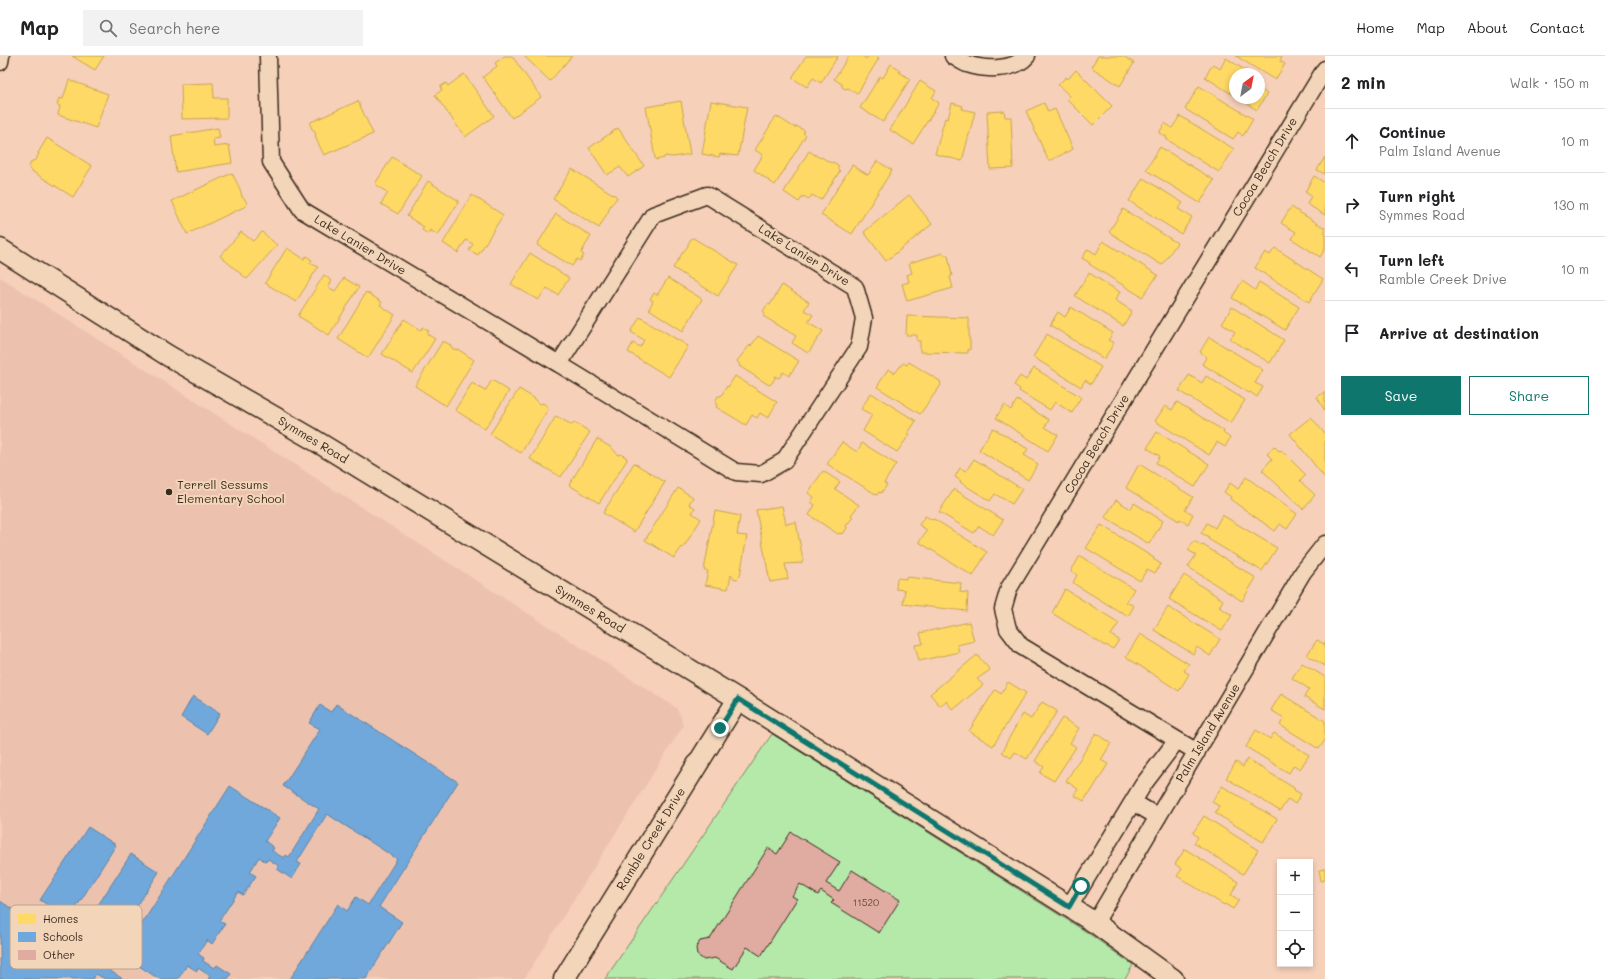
<!DOCTYPE html>
<meta charset="utf-8">
<style>
body{margin:0;font-family:Mali,sans-serif;background:#f2f2f2;color:#202124}
.controls{position:absolute;right:12px;bottom:12px;display:grid;overflow:hidden;border-radius:0px;box-shadow:0 2px 6px #0003}
.controls button{width:36px;height:36px;display:grid;place-items:center;padding:0;border:0;border-bottom:1px solid #e0e0e0;background:#fff;color:#202124;font:20px sans-serif}
.compass{position:absolute;left:1229px;top:12px;width:36px;height:36px;border-radius:50%;background:#fff;box-shadow:0 2px 6px #0003;rotate:32deg}
.stop{position:absolute;width:12px;height:12px;margin:-9px;border:3px solid #0f766e;border-radius:50%;background:#fff}
.stop.end{background:#0f766e;border-color:#fff;box-shadow:0 1px 4px #0008}
.list{margin:0;padding:0;list-style:none}
h2{display:flex;justify-content:space-between;align-items:center;height:52px;margin:0;padding:0 16px;font-size:17px}
h2 small{font-size:13px;font-weight:400;color:#757577}
.list li{display:grid;grid-template-columns:26px 1fr auto;gap:12px;align-items:center;box-sizing:border-box;height:64px;padding:0 16px;border-top:1px solid #e0e0e0}
.list b{display:block;font-size:15px;white-space:nowrap}
.list p{margin:0;font-size:13px;white-space:nowrap;color:#757577}
.list em{font-size:13px;font-style:normal;color:#757577}
.actions{display:flex;gap:8px;padding:12px 16px}
.actions a{flex:1;padding:9px 0;border:1px solid #0f766e;border-radius:0px;text-align:center;font-size:14px;color:#0f766e}
.actions .main{background:#0f766e;color:#fff}
.icon{flex:none;width:22px;height:22px;fill:none;stroke:currentColor;stroke-width:2;stroke-linecap:round;stroke-linejoin:round}
.map{position:relative;flex:none;width:1325px;height:923px;overflow:hidden}
header{display:flex;align-items:center;gap:24px;box-sizing:border-box;height:56px;padding:0 20px;background:#fff;border-bottom:1px solid #e0e0e0}
header strong{font-size:19px}
nav{display:flex;gap:22px;margin-inline-start:auto;font-size:14px}
.search{width:280px;height:36px;background:#f2f2f2;display:flex;align-items:center;gap:10px;box-sizing:border-box;padding:0 14px;border-radius:0px;color:#757577;font-size:15px}
main{display:flex}
aside{flex:1;background:#fff}
.map>svg:first-child{display:block}
</style>
<header>
<strong>Map</strong>
<div class="search"><svg class="icon" aria-label="search" viewBox="0 0 24 24"><circle cx="10" cy="10" r="6"/><path d="M15 15l6 6"/></svg>Search here</div>
<nav><a>Home</a><a>Map</a><a>About</a><a>Contact</a></nav>
</header>
<main>
<div class="map">
<svg width="1325" height="923" viewBox="0 0 1325 923">
<rect width="100%" height="100%" fill="#f7d0b9"/>
<filter id="ink" filterUnits="userSpaceOnUse"><feTurbulence type="fractalNoise" baseFrequency=".025" numOctaves="2"/><feDisplacementMap in="SourceGraphic" scale="8" xChannelSelector="R" yChannelSelector="G"/><feConvolveMatrix kernelMatrix="1 2 1 2 8 2 1 2 1" color-interpolation-filters="sRGB"/></filter>
<g filter="url(#ink)">
<path fill="#ecc2af" d="M0,221L675,651L680,658L683,670L524,923H0Z"/>
<path fill="#b5e9aa" stroke="#788a64" d="M772,678L1088,877L1133,909L1125,923H605Z"/>
<path fill="#ffd966" stroke="#c4a450" d="M72,0H104L95,14Z
M505,0H512L541,41L512,62L483,21L497,10L495,7Z
M524,0H572L550,25Z
M806,0H838L821,27L813,22L807,31L792,22Z
M849,0H862L866,3L868,0H876L879,2L857,38L848,32L845,33L842,31V28L834,23Z
M1098,0H1123L1134,7L1120,30L1091,11Z
M1236,0H1282L1280,5L1285,8L1275,24Z
M1226,2L1251,18H1235V40L1205,21L1213,8L1220,13Z
M891,8L900,14L899,16L910,23L883,66L860,52L880,20L883,22Z
M1076,14L1112,50L1093,69L1067,43L1070,40L1058,29L1066,21L1068,23Z
M464,18L494,60L465,81L435,39L442,34L440,31L446,27L448,30Z
M69,24L108,38L96,72L58,59L60,50L57,49L59,42L63,43Z
M920,25L936,35L932,42L939,47L913,88L890,74Z
M213,27L214,42H227V62L182,63L181,28Z
M1199,30L1253,63L1243,80L1238,76L1233,83L1185,53Z
M1259,32L1267,38L1257,54L1238,42H1259Z
M358,45L373,78L324,99L316,83L315,75L312,73L310,68L311,66Z
M681,45L690,98L673,101L665,100L664,102L656,104L655,102L646,51Z
M711,45L747,51L738,100L720,98L719,101L702,98Z
M952,47L963,50L962,53L975,56L962,105L935,98L945,62L948,63Z
M1044,47L1048,56L1055,53L1073,93L1051,104H1048L1026,55Z
M1004,55L1005,61H1011L1013,112L990,113L987,56Z
M776,60L795,72L796,70L805,75L803,77L806,79L775,129L754,114L763,99L755,94Z
M1180,60L1234,93L1219,116L1166,83L1167,81L1159,77L1165,67L1172,72Z
M218,72L220,82L213,83L214,91L229,89L232,107L176,116L171,80Z
M618,72L644,110L628,121L620,111L607,119L589,92Z
M47,82L92,110L73,141L30,114L29,110L32,105L36,104L39,97H38Z
M1160,91L1214,124L1200,147L1146,114Z
M809,95L820,102L821,101L831,107L833,106L838,109V114L840,115L821,144L812,139L809,143L803,140L799,146L784,136Z
M392,101L422,120L398,158L381,148L388,137L375,128Z
M1325,101V118L1317,114Z
M877,105L892,114L852,178L821,159L852,109L868,119Z
M572,113L616,140L617,142L610,150L608,156L599,172L553,143Z
M232,117L240,133L242,141L244,142L247,147L246,150L187,178L172,145Z
M1314,120L1325,127V159L1307,148L1311,140L1305,136Z
M1143,122L1183,147L1178,153L1192,161L1181,178L1129,145Z
M428,125L459,145L438,179L430,174L428,178L422,174L424,171L407,160Z
M472,139L503,159L478,199L469,194L473,188L466,184L458,197L443,187Z
M909,139L932,168L886,205L864,176Z
M1291,151L1325,172V193L1320,201L1292,183L1296,176L1281,167Z
M1123,153L1177,187L1162,209L1109,176Z
M556,158L591,180L581,197L584,199L580,205L577,203L572,210L537,189Z
M241,176L253,185L262,176L277,189L247,223L220,200Z
M693,182L738,209L718,240L673,212L683,196L688,190V188L691,183Z
M1103,185L1158,219L1142,241L1089,208L1090,207L1082,202L1088,193L1096,198Z
M287,192L304,203L306,200L312,204L310,207L318,211L296,246L265,227Z
M1275,192L1323,223L1309,246L1255,212L1265,196L1270,199Z
M530,197L569,222L558,239L547,232L538,244L511,228Z
M943,197L944,199H948L952,220L950,221L953,232L907,245L902,228L909,226L907,219L912,217L909,207Z
M1089,217L1120,236L1115,244L1132,255L1123,270L1075,240Z
M324,219L332,225L328,231L335,235L344,222L359,231L329,279L298,260Z
M668,222L702,243L683,275L649,253L653,245L650,243L654,237L657,239Z
M1242,225L1255,234L1259,226L1299,251L1285,274L1232,242Z
M782,229L809,246L804,254L813,259L808,266L823,275L808,297L792,287L796,280L763,260L765,257L763,255L768,248L770,249Z
M366,236L382,246L380,249L395,259L368,302L338,283Z
M1071,251L1113,277L1108,284L1114,287L1104,303L1050,269L1058,256L1065,261Z
M1232,251L1284,284L1270,307L1230,283L1235,276L1222,267Z
M907,260L969,262V284H970V294L968,293V297L920,296V285H917V279H906Z
M640,261L688,290L669,321L628,296L633,287L640,291L644,284L631,276Z
M404,263L421,274L423,271L429,275L427,278L435,283L413,317L382,298Z
M1047,278L1101,311L1091,328L1085,324L1081,331L1033,301Z
M758,280L799,305L789,320L783,316L779,322L774,320L775,322L772,327L769,329L739,310L740,309L737,305L750,289L751,290Z
M1209,281L1263,314L1255,327L1263,331L1257,341L1250,336L1249,337L1202,308L1207,301L1200,296Z
M442,286H445L450,289L453,293L459,294L474,304L446,350L415,330Z
M909,306L940,325L941,329L920,358L877,331L888,313L895,317L903,307L907,309Z
M1034,312L1081,341L1072,357L1055,346L1050,354L1019,335L1020,333L1014,329L1020,320L1026,324Z
M1189,319L1202,327L1206,320L1245,344L1231,367L1179,335Z
M735,320L777,346L768,362L760,357L757,362L752,359L746,369L716,351L717,349L715,346L718,340H721L727,330L728,331Z
M492,324L509,335L485,373L455,354L472,327L485,335Z
M519,333L534,342L540,348L543,347L548,351V353L521,397L490,378Z
M1325,336V355L1317,341Z
M871,337L916,365L908,377L910,378L897,396L863,375L872,359L861,353Z
M1017,344L1049,364L1045,371L1058,379L1048,395L996,362L1004,349L1011,354Z
M1177,346L1224,375L1223,377L1230,382L1225,391L1217,386L1209,399L1155,365L1165,350L1172,354Z
M556,360L572,369L574,366L590,376L561,421L530,403Z
M1311,361L1325,378V422L1290,378Z
M993,372L1028,393L1024,399L1038,408L1028,424L979,394Z
M1157,376L1209,408L1195,431L1156,407L1160,400L1147,392Z
M597,383L612,392L618,399L621,398L626,401L627,404L599,447L569,429Z
M842,386L857,396L862,387L896,408L884,427L887,429L881,437L879,436L877,439L827,408Z
M1274,390L1279,395L1281,394L1306,419L1300,425L1315,439L1303,453L1262,414L1272,403L1267,398Z
M974,403L1022,433L1012,448L995,438L990,445L960,426L961,425L955,421L960,412L966,415Z
M634,407L665,426L634,476L603,457Z
M1139,408L1193,441L1185,454L1193,458L1188,468L1180,463L1179,465L1126,432Z
M823,415L840,426L835,433L859,449L851,459L853,461L846,470L847,472L843,478L839,477L838,478L809,459L815,449L811,446L814,441L808,437Z
M1246,421L1297,458L1287,473L1280,468L1275,475L1230,443L1231,441L1224,436L1230,427L1238,433Z
M678,432L693,441L689,448L695,452L692,457L701,463L683,492L682,491L674,502L645,484Z
M954,433L1003,464L993,479L979,470L974,477L939,456Z
M1116,444L1131,453L1134,447L1163,465L1149,488L1105,461Z
M782,450L786,468L796,466L803,505L802,507L785,508L788,523L770,526L756,454Z
M715,455L740,460L737,479L747,480L740,520L737,523L733,522L731,519L728,533L705,529L708,515L704,514Z
M1222,459L1277,492L1262,515L1208,483L1209,481L1201,477L1207,467L1215,472Z
M925,460L933,464L934,463L987,496L973,520L919,486L927,474L919,469Z
M1101,469L1154,502L1153,503L1161,508L1155,517L1147,513L1140,525L1086,492Z
M1194,485L1202,490L1203,489L1256,522L1242,545L1188,511L1196,499L1188,494Z
M1080,500L1134,533L1126,546L1134,550L1128,560L1120,555V556L1073,527L1077,519L1071,515Z
M1184,519L1223,544L1219,551L1232,559L1222,575L1169,543Z
M906,521L961,527L960,536L968,537L967,555L903,548L905,534L896,533L897,522L906,523Z
M1065,533L1119,567L1111,579L1119,584L1113,593L1106,589L1105,590L1052,557Z
M1168,551L1220,583L1210,600L1197,591L1193,598L1154,574Z
M969,566L974,585L957,589L959,596L919,605L915,589L923,588L920,577Z
M1140,578L1189,608L1184,615L1189,618L1179,635L1126,601Z
M1317,584L1324,588L1325,586V610L1307,599Z
M977,599L990,614L977,623L983,629L953,654L946,645L940,650L930,638Z
M1302,607L1325,621V653L1304,641L1309,633L1292,622Z
M1008,626L1026,637L993,690L969,675L995,634L1001,638Z
M1281,638L1325,665V684L1319,693L1280,669L1284,662L1271,654Z
M1042,646L1057,655L1027,703L1015,696L1011,702L1002,696L1006,690L1005,689L1023,658L1031,663Z
M1062,662L1079,672L1070,687L1076,691L1054,725L1040,717L1044,711L1035,705Z
M1256,674L1270,683L1274,677L1309,699L1300,713L1294,709L1289,717L1246,691Z
M1096,677L1111,687L1101,704L1108,708L1089,739L1088,738L1084,745L1074,739L1078,733L1066,725Z
M1247,703L1294,732V734L1301,738L1295,748L1288,743L1280,755L1226,722L1236,706L1243,711Z
M1222,730L1277,763L1263,786L1215,757L1219,750L1212,746Z
M1204,760L1258,794L1243,818L1194,787L1198,781L1193,777Z
M1185,793L1238,826L1231,839L1239,844L1233,853L1225,848L1224,849L1177,820L1182,813L1175,808Z
M1325,813V824L1321,825L1319,814Z"/>
<path fill="#6fa8dc" stroke="#5f82a3" d="M193,640L220,657L207,678L181,661Z
M336,648L458,726L379,851L402,866L366,923H290L338,848L347,855L356,841L368,849L397,803L327,758L297,806L301,808L292,823L277,813L279,810L268,803L266,806L259,801L250,816L256,820L243,839L238,836L219,865L225,868L212,888L207,884L198,898L204,902L203,905L214,912L217,909L231,918L228,923H208L210,920L198,912L197,915L187,909L178,923H159L122,899L230,730L280,762L265,785L274,792L272,795L284,802L286,799L289,801L319,753L283,730L320,673L309,667L320,649L331,656Z
M88,771L116,789L69,863L40,844Z
M131,798L159,816L112,889L84,871Z
M0,845L123,923H105L96,918L93,923H0Z"/>
<path fill="#e0aba1" stroke="#3b2a1e" d="M791,776L840,806L826,827L839,835L852,814L900,844L879,877L831,847L834,844L821,835L818,839L800,828L792,840L797,843L761,900L747,891L733,913L715,902L704,904L697,899L696,892L700,885L710,883L768,792L777,798Z"/>
<g fill="none" stroke-linecap="round" stroke-linejoin="round">
<g stroke="#3b2a1e" stroke-width="19">
<path id="minor" d="M268,0L271,106L302,154L559,308
M953,0C958,3 962,6 967,8C985,14 1014,15 1027,0
M0,6L1,0
M707,139L855,231L864,262L859,291L784,405L761,418L736,416L559,308L653,159Z
M1197,696L1021,590L1008,573L1003,553L1009,532L1325,13
M1133,746L1158,761
M1069,851L1143,729L1177,684
M1095,867L1303,516L1325,488"/>
</g>
<g stroke="#3b2a1e" stroke-width="23">
<path id="tertiary" d="M0,193L167,299L311,382L738,643L1095,867L1173,923
M564,923L738,643"/>
</g>
<use href="#minor" stroke="#f3d6b9" stroke-width="16"/>
<use href="#tertiary" stroke="#f3d6b9" stroke-width="20"/>
</g>
</g>
<g fill="none" stroke-linecap="round" stroke-linejoin="round" filter="url(#ink)">
<path stroke="#0f766e" stroke-width="5" d="M720,672L738,643L1069,851L1081,830"/>
</g>
<circle fill="#3b2a1e" stroke="#f3d6b9" stroke-width="1.5" cx="169" cy="436" r="4"/>
<g text-anchor="middle" stroke-width="4" stroke-linejoin="round" paint-order="stroke">
<g font-size="10" fill="#644a3f">
<text x="866" y="850">11520</text>
</g>
<g font-size="12" fill="#3b2a1e" stroke="#f3d6b9">
<text transform="translate(1265 111) rotate(-59)" y="4">Cocoa Beach Drive</text>
<text transform="translate(360 189) rotate(31)" y="4">Lake Lanier Drive</text>
<text transform="translate(804 199) rotate(32)" y="4">Lake Lanier Drive</text>
<text transform="translate(313 384) rotate(31)" y="4">Symmes Road</text>
<text transform="translate(1097 388) rotate(-59)" y="4">Cocoa Beach Drive</text>
<text transform="translate(590 553) rotate(32)" y="4">Symmes Road</text>
<text transform="translate(1208 677) rotate(-59)" y="4">Palm Island Avenue</text>
<text transform="translate(651 783) rotate(-58)" y="4">Ramble Creek Drive</text>
</g>
<g font-size="12" fill="#3b2a1e" stroke="#f3d6b9" text-anchor="start">
<text x="177" y="433">Terrell Sessums<tspan x="177" dy="14">Elementary School</tspan></text>
</g>
</g>
<rect x="10" y="849" width="132" height="64" rx="6" fill="#f3d6b9" stroke="#bca28a" stroke-width="1"/>
<rect x="18" y="858" width="18" height="10" fill="#ffd966"/>
<rect x="18" y="876" width="18" height="10" fill="#6fa8dc"/>
<rect x="18" y="894" width="18" height="10" fill="#e0aba1"/>
<g font-size="11" fill="#3b2a1e">
<text x="43" y="867">Homes</text>
<text x="43" y="885">Schools</text>
<text x="43" y="903">Other</text>
</g>
</svg>
<div class="controls">
<button>+</button>
<button>−</button>
<button><svg class="icon" aria-label="locate" viewBox="0 0 24 24"><circle cx="12" cy="12" r="6"/><path d="M12 2v4M12 18v4M2 12h4M18 12h4"/></svg></button>
</div>
<svg class="compass" viewBox="-18 -18 36 36"><path d="M0-13l5 13h-10z" fill="#e53935"/><path d="M0 13l5-13h-10z" fill="#757577"/></svg>
<div class="stop" style="left:1081px;top:830px"></div>
<div class="stop end" style="left:720px;top:672px"></div>
</div>
<aside>
<h2>2 min<small>Walk · 150 m</small></h2>
<ul class="list">
<li><svg class="icon" aria-label="ahead" viewBox="0 0 24 24"><path d="M12 20V5M6 11l6-6 6 6"/></svg><div><b>Continue</b><p>Palm Island Avenue</p></div><em>10 m</em></li>
<li><svg class="icon" aria-label="right" viewBox="0 0 24 24"><path d="M7 20v-9h11M14 6l5 5-5 5"/></svg><div><b>Turn right</b><p>Symmes Road</p></div><em>130 m</em></li>
<li><svg class="icon" aria-label="left" viewBox="0 0 24 24"><path d="M17 20v-9H6M10 6l-5 5 5 5"/></svg><div><b>Turn left</b><p>Ramble Creek Drive</p></div><em>10 m</em></li>
<li><svg class="icon" aria-label="arrive" viewBox="0 0 24 24"><path d="M6 21V4h12l-3 4 3 4H6"/></svg><div><b>Arrive at destination</b></div></li>
</ul>
<div class="actions"><a class="main">Save</a><a>Share</a></div>
</aside>
</main>
